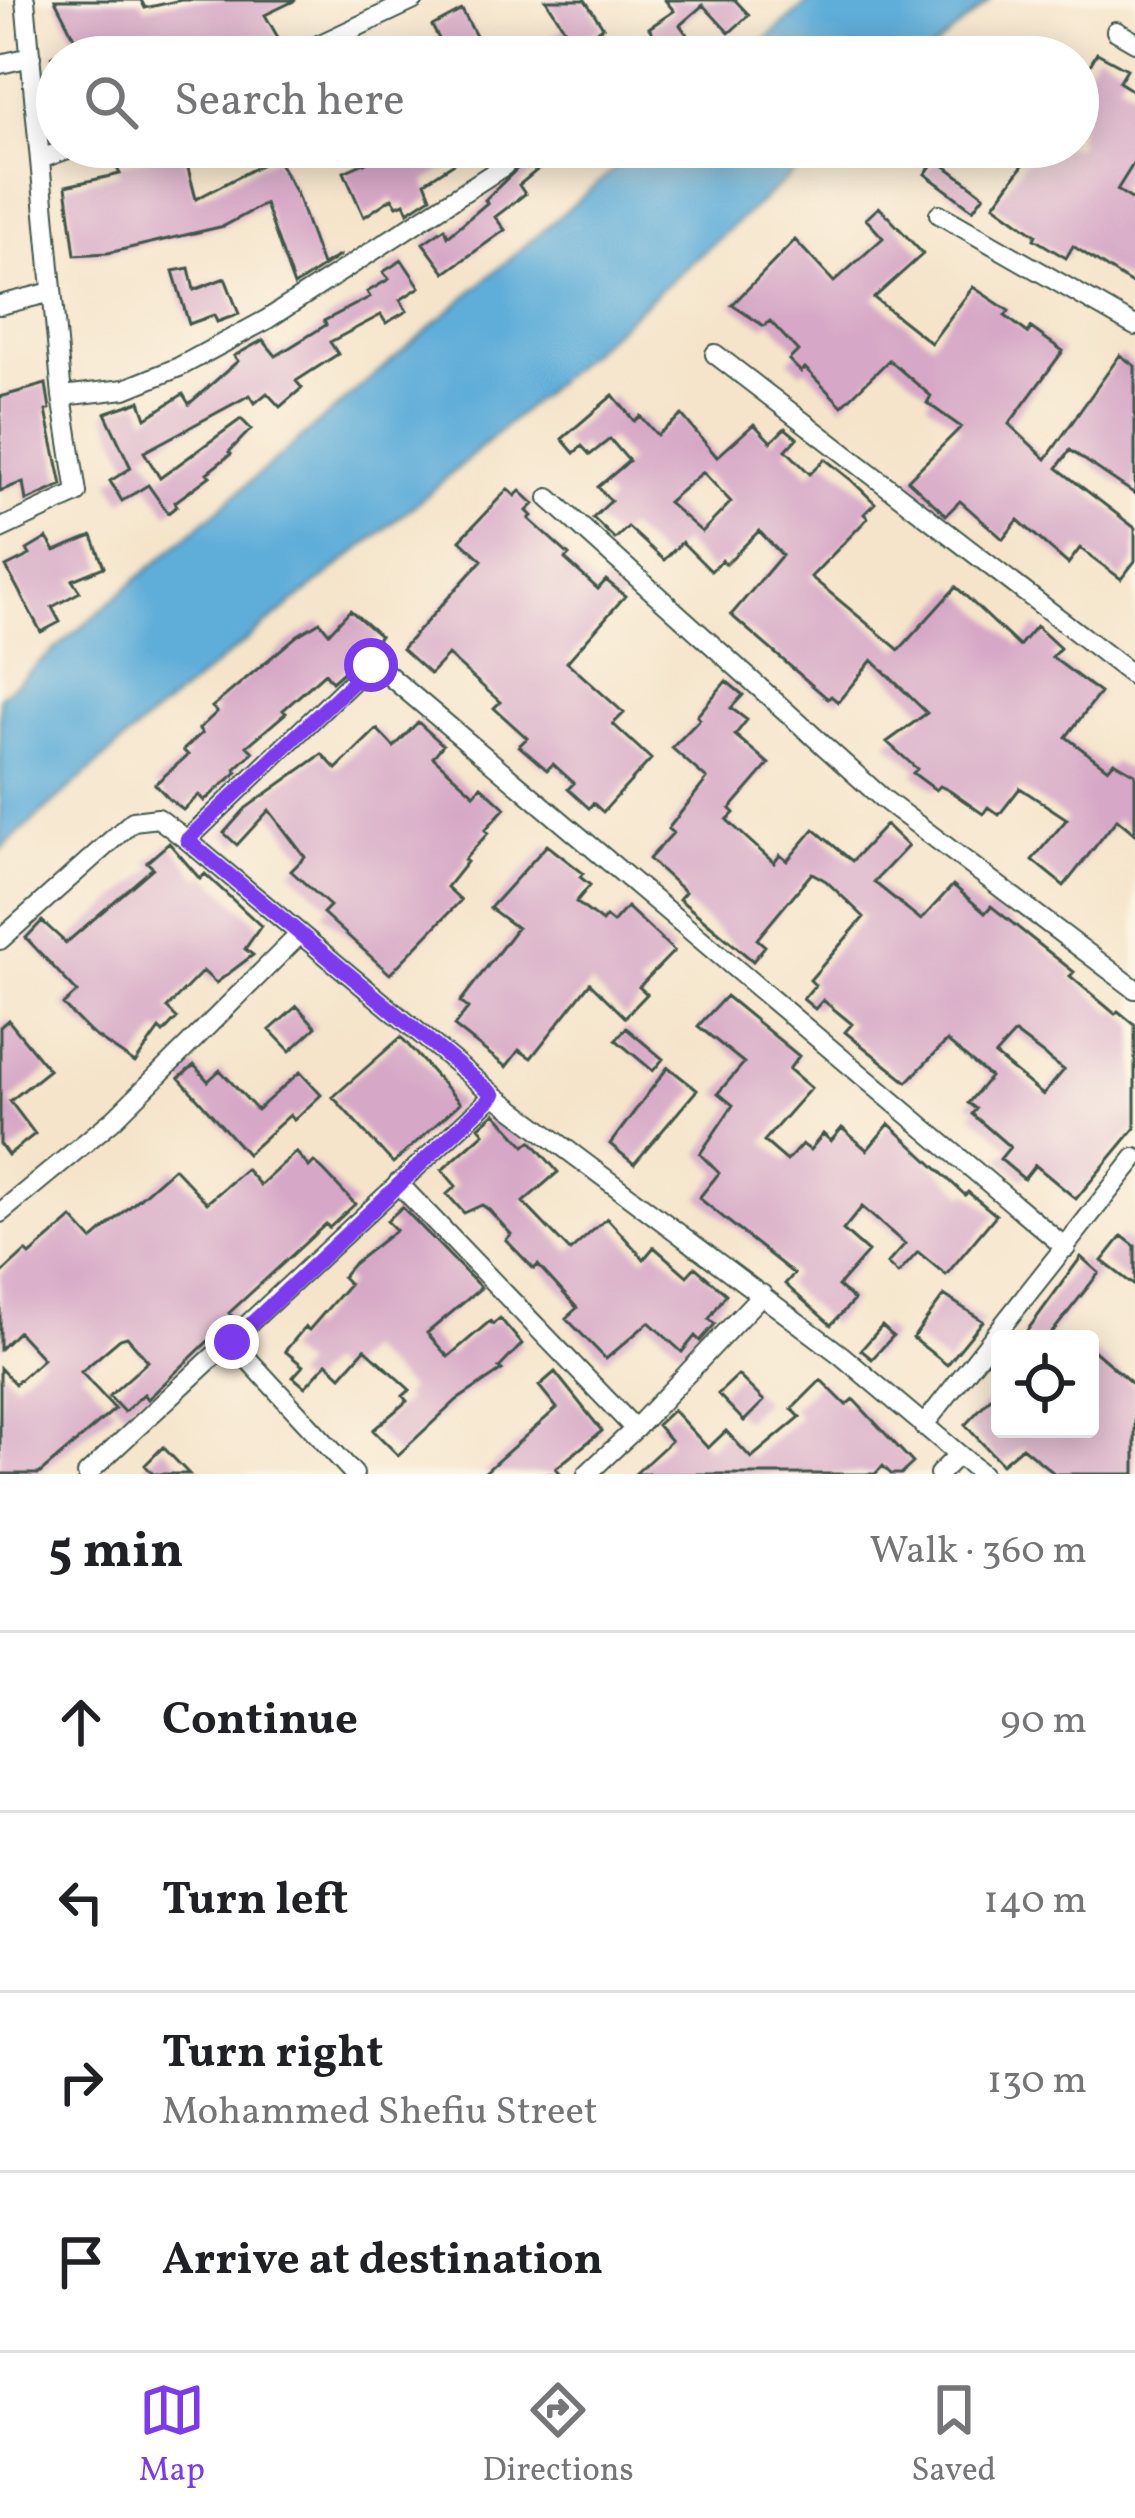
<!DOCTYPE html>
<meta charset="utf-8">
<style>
body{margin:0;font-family:Vollkorn,serif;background:#f2f2f2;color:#202124}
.controls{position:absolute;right:36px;bottom:36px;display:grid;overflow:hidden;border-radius:12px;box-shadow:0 6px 30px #0003}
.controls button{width:108px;height:108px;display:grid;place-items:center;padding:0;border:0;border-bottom:3px solid #e0e0e0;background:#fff;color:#202124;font:60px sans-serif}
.stop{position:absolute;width:36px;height:36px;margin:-27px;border:9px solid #7c3aed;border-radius:50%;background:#fff}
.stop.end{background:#7c3aed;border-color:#fff;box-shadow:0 3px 12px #0008}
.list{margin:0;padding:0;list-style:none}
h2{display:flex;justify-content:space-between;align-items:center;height:156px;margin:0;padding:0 48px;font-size:51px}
h2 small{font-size:39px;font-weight:400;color:#757577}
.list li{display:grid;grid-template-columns:78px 1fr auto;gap:36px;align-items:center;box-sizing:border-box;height:180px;padding:0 48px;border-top:3px solid #e0e0e0}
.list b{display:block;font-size:45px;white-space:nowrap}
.list p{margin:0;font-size:39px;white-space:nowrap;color:#757577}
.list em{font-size:39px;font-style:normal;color:#757577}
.icon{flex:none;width:66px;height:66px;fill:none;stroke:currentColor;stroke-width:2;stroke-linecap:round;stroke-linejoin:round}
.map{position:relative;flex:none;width:1135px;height:1474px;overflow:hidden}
.search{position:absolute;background:#fff;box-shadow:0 6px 30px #0003;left:36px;right:36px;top:36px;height:132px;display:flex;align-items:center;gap:30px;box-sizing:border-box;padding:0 42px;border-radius:66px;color:#757577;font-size:45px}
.sheet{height:876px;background:#fff}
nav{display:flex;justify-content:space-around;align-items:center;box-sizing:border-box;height:168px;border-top:3px solid #e0e0e0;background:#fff;font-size:33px;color:#757577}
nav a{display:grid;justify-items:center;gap:6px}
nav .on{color:#7c3aed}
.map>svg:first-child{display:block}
</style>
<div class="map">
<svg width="1135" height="1474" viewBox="0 0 1135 1474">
<rect width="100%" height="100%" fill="#fcf5e5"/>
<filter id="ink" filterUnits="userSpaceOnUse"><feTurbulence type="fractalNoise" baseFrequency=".00833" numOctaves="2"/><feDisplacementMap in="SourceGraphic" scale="24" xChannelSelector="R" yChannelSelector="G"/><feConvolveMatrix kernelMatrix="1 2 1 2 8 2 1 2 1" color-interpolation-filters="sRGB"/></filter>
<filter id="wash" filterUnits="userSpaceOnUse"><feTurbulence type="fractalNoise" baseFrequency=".004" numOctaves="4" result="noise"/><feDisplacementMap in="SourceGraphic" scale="48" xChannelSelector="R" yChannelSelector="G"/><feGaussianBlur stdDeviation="2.7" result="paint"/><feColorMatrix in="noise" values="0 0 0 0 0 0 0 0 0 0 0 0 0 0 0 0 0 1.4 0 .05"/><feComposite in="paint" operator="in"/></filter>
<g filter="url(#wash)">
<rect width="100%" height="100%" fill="#f5e4ca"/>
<path fill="#5fadd9" stroke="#3f7586" stroke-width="3" d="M811,0H990L925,57H745Z
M640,147H823L428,494L150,718L0,850V697Z"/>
<g id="blocks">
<path fill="#d6a7c6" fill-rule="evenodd" d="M55,0H141L145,8L181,0H296L265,15L283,46L246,57H50L77,43Z
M546,0H585L603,27L557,57H522L564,28Z
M665,0H735L749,15L729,33L703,5L680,25L690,39L677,49L674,45L665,51L649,28L674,11Z
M462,10L487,57H449L432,26Z
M1097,53L1127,69L1119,82L1135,92V161L1117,190L1135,201V286L1073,246L1066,258L1034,239L1036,235L994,205L1036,147H1078V86Z
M382,147H479L425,182L431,197L408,212L404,203L397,206L392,198L364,217L344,172L387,153Z
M515,147H565L519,185L525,194L495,217L505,230L445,273L423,243L445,228L448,236L487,203L485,200L525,161Z
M183,149L196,199L276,157L297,195L322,265L341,255L294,286L265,204L224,226L108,253L75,255L66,186L120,174L116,166Z
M936,159L984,195L973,210L925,174Z
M879,207L923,254L874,298L931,343L973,287L1009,311L1005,316L1028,333L1031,328L1063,351L1009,424L1046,459L1120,355L1135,366V494L1070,450L1057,468L1135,528V561L1121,579L1080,548L1068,564L1018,520L1003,539L960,501L946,515L908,480L961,427L927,403L931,396L889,360L842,406L805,368L801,372L789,360L798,351L770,321L764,326L732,305L795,240L834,282L883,238L866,219Z
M402,260L420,287L400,300L407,311L386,323L381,315L330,342L338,354L296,381L302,388L280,407L267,393L255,403L250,395L144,452L160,478L241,419L251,429L229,452L231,454L207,473L210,476L175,502L177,506L168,513L148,485L122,501L110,481L131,468L105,413L140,401L146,418L183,394L189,404L238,361L234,356L263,340L276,356L326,325L324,321L370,297L367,292L389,279L383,272Z
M189,268L194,290L225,278L239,314L217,322L214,315L189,324L173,271Z
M46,384L50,409L46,411L62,485L26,501L23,482L0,491V397Z
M613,395L634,421L640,416L657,435L682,415L717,457L754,424L771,442L785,428L797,438L786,450L810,474L825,459L850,479L875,503L864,514L868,518L811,577L899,650L956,587L1019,646L1036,626L1060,648L1052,657L1100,693L1066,737L1108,769L1114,762L1135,774V834L1117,819L1064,886L1032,860L1067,819L1020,788L999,815L988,807L983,814L950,791L940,786L936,790L913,773L917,769L887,742L927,713L872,660L838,702L831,696L828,699L731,615L782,555L759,531L726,564L722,560L711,571L682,542L664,560L628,527L615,539L593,518L611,501L598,487L629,461L610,439L590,455L582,446L574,453L562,439ZM703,472L731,502L702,532L668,502Z
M508,489L515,496L520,491L534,504L527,511L532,516L529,519L569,555L565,559L598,589L606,580L625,596L567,662L624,713L613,724L651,759L603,812L593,803L589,808L568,789L574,783L553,764L547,770L519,746L527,738L494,708L500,702L448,655L430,674L402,649L482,560L460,540Z
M92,536L104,567L72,580L80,592L52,607L60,622L41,632L6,567L30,555L27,550L47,538L55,551Z
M350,610L380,636L364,654L332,682L325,673L283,710L286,713L247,746L253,752L235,769L237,772L204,801L199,795L183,810L169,799L155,784L188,755L183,750L202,733L199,729L217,712L212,707L298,635L320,622L329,633Z
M726,681L743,695L731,708L747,720L735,735L769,764L730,809L734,813L727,820L774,863L780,855L787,861L814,829L852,861L886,825L908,846L874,882L921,920L953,885L985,913L991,906L1074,972L1070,976L1115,1014L1118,1011L1135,1025V1128L1076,1199L1035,1165L1024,1179L1000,1159L1010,1147L972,1114L976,1109L968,1103L990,1077L947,1041L907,1082L845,1032L852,1024L823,1000L815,1009L803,999L815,985L810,980L864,917L826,881L812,873L757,939L765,946L753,961L679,899L685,892L649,859L673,833L668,829L707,779L672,748L700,719L697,716ZM1015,1033L1064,1070L1043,1095L995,1055Z
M418,722L443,745L433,757L474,794L481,786L505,808L485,830L488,833L464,860L467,862L447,887L461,900L390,974L323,913L330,906L291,871L305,857L269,810L237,845L224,833L246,808L322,754L336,769L377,729L394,747Z
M169,843L200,879L205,874L261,926L245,949L253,955L216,983L203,971L167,1008L177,1018L163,1033L159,1029L135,1063L91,1033L63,1005L77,992L26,938L42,921L66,943L153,868L147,862Z
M547,845L583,873L580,877L590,885L576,902L602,922L606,917L613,923L627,907L674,951L639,987L647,994L625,1017L590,983L531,1058L519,1050L506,1067L454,1026L468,1008L460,1002L517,928L490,908Z
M726,996L799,1056L789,1069L811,1088L764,1141L787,1161L802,1144L810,1150L823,1134L831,1141L842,1128L867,1150L889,1124L965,1195L968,1192L996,1215L946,1275L918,1252L898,1274L887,1264L905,1244L862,1207L843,1230L868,1252L838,1286L854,1300L831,1325L785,1284L794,1274L699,1198L719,1173L700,1154L733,1105L718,1093L744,1063L698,1026Z
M297,1006L316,1027L290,1051L270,1030Z
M8,1020L49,1070L10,1101L35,1134L8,1155L0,1144V1027Z
M626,1028L663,1059L653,1071L616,1040Z
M401,1037L460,1103L393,1163L333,1097Z
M194,1065L208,1081L220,1070L257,1110L300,1072L321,1095L294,1120L290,1115L247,1154L179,1078Z
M668,1067L697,1090L634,1164L610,1144Z
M495,1113L525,1146L531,1141L558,1172L523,1202L570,1251L607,1218L644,1259L654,1247L687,1276L695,1267L726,1294L709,1319L715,1324L700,1341L695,1336L682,1352L649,1322L606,1359L566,1318L577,1308L538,1265L534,1269L506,1240L511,1234L489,1210L482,1205L464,1213L447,1194L456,1186L442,1170L484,1133L479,1127Z
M296,1152L309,1167L314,1162L324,1171L355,1204L329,1228L326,1224L229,1313L233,1317L148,1399L144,1394L124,1412L109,1396L148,1361L127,1337L120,1339L81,1372L115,1409L39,1474H0V1368L15,1384L43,1359L18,1332L0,1349V1275L26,1251L30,1255L72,1218L92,1240L174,1168L207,1203L246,1169L260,1185Z
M402,1207L481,1288L427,1333L448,1357L490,1321L493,1324L500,1318L522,1344L499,1368L502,1370L457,1400L398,1455L373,1430L407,1401L403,1396L410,1390L365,1349L341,1376L327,1363L305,1387L293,1377L303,1366L285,1351L305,1327L309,1330L349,1284L342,1277L353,1264L396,1230L387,1221Z
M1122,1236L1135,1246V1286L1102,1261Z
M1081,1257L1099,1273L1047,1339H1021Z
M944,1295L983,1321L947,1365L913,1338Z
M882,1326L893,1336L872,1359L861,1350Z
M1090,1347L1135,1386V1474H1055L1022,1447L1002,1464L965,1425L1000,1388V1429H1090Z
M555,1372L602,1431L556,1468L561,1474H483L557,1408L539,1386Z
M738,1375L764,1401L744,1421L718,1394Z
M821,1380L846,1405L853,1399L913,1463L901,1474H891L883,1466L875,1474H635L671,1441L657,1425L673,1410L708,1448L726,1431L751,1458L800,1417L792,1409Z
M163,1447L189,1474H153L145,1465Z"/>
</g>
</g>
<g filter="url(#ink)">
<use href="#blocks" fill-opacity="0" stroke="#3f564a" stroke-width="3"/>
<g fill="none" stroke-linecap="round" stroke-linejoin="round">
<g stroke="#3f564a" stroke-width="22">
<path id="street" d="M1116,31L1135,42
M293,57L414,0
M0,64L31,57
M43,158L74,147
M939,214L1135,326
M0,305L52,292
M715,354L1135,677
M62,396L125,389L179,367L266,320L504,166
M549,498L882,798L1135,989
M0,529L77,493L62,396L25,0
M0,940L133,821L158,818L187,840
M398,1183L635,1429
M0,1213L114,1119L300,934
M232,1342L354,1474
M923,1426L1135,1158
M87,1474L494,1095
M587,1474L635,1429L762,1294
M939,1474L958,1455
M982,1474L841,1355L494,1095L187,840L363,671L371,665L380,668L1066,1248"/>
</g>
<use href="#street" stroke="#fff" stroke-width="18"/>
</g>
</g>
<g fill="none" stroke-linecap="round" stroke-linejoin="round" filter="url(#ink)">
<path stroke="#7c3aed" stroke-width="15" d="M232,1342L494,1095L187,840L371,665"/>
</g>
</svg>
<div class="controls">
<button><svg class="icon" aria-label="locate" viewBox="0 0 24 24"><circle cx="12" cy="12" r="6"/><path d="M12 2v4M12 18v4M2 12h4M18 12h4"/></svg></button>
</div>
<div class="stop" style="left:371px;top:665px"></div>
<div class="stop end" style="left:232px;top:1342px"></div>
<div class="search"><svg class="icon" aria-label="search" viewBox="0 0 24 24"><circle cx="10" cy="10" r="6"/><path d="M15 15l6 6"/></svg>Search here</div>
</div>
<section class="sheet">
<h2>5 min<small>Walk · 360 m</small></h2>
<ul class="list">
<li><svg class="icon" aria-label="ahead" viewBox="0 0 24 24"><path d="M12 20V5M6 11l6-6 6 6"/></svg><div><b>Continue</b></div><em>90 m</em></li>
<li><svg class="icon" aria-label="left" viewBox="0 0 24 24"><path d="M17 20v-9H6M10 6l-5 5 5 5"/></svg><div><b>Turn left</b></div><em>140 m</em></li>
<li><svg class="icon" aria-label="right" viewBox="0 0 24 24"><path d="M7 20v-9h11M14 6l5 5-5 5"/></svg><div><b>Turn right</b><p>Mohammed Shefiu Street</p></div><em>130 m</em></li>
<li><svg class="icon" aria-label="arrive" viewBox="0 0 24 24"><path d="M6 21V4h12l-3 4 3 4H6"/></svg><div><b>Arrive at destination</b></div></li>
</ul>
</section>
<nav>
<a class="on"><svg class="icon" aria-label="map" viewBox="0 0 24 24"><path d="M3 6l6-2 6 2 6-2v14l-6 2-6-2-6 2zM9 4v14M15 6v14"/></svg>Map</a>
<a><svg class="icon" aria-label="directions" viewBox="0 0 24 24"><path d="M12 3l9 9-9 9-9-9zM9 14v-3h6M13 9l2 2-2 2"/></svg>Directions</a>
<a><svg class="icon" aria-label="saved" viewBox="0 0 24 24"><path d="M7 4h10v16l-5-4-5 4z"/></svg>Saved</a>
</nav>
